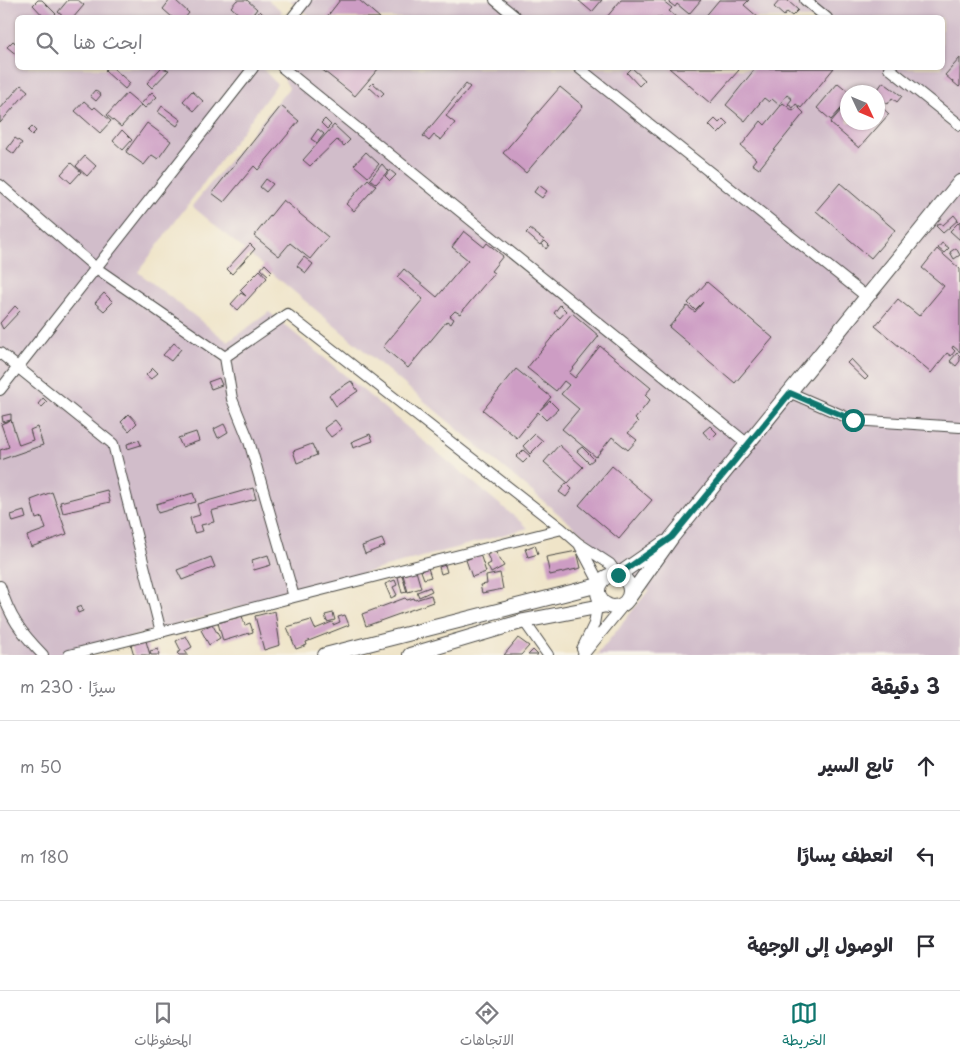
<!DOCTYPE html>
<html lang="ar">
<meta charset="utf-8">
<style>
body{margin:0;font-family:"Playpen Sans","Playpen Sans Arabic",sans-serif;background:#f7f7f7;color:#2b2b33;direction:rtl}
.compass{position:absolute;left:840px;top:85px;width:45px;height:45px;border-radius:50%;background:#fff;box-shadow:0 1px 4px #0004;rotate:134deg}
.stop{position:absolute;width:15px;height:15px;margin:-11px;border:4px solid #0f766e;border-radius:50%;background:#fff}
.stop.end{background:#0f766e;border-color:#fff;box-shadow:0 1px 5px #0008}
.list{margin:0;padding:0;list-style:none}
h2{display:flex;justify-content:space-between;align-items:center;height:65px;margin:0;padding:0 20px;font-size:21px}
h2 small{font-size:16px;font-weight:400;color:#7c7c81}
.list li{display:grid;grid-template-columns:32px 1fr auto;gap:15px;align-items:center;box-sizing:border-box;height:90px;padding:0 20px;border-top:1px solid #e1e1e2}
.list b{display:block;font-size:19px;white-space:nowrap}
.list em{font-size:16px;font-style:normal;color:#7c7c81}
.icon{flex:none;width:28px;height:28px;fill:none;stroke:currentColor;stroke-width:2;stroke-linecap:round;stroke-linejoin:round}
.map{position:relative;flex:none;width:960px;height:655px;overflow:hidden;direction:ltr}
.search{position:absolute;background:#fff;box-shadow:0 1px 4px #0004;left:15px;right:15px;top:15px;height:55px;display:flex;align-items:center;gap:12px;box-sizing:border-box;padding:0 18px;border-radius:8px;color:#7c7c81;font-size:19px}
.sheet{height:335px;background:#fff}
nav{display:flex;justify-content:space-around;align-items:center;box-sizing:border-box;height:70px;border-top:1px solid #e1e1e2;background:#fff;font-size:14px;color:#7c7c81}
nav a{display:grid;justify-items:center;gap:2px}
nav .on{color:#0f766e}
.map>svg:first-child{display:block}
</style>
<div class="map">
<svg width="960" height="655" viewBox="0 0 960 655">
<rect width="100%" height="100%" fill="#f7f3e8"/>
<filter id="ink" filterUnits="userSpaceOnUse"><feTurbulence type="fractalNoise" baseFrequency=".02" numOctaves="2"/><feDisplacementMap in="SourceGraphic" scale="10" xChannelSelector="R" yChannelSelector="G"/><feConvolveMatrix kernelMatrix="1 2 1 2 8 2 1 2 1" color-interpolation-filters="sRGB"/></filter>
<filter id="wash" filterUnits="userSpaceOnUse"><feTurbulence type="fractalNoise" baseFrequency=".0096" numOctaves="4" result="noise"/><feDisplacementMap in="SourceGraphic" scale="20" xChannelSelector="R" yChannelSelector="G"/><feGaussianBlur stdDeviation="1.12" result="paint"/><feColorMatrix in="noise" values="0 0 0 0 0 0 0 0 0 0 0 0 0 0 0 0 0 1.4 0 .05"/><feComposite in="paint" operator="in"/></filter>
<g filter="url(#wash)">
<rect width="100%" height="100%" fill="#efe4c8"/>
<path fill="#d1bdca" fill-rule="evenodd" d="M0,0H268L282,11L278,17L18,18V68H262L277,84L138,272L228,342L269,312L528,528L66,655H0Z
M290,0H960V655H597L649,590L192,206L289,88L278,68H942V18H308L309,15ZM848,92H878V122H848Z"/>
<g id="blocks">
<path fill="#cd9dc4" d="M38,0H42L56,14L53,18H45L33,5Z
M68,0H78L84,5L73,18H65L58,12Z
M170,0H175L189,13L185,18H173L163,9Z
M237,0H247L257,9L250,18H243L231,7Z
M340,0H359L380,18H326Z
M578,0H602L592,12Z
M621,0H662L672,8L669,11L677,18H606Z
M666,0H701L689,14L677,4L675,7Z
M719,0H749L744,5L759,18H704Z
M780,0H787L798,10L792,16L787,12L784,16L774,7Z
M260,11L267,18H255Z
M13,41L18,45V56L7,47Z
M960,58V86L959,87L945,75Z
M108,68H113L130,83L125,89L105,71Z
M161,68L169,70L152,88L147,83Z
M320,68H379L355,96Z
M632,68L645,80L639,86L627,73Z
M669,68H737L739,70L710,103Z
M751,68H834L801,108L796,104L793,108L788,104L792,99L787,95L779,105L772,99L769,102L764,98L745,121L726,105L754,70Z
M883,82L902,96L897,102L892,98L888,104L878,97L876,92Z
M373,83L384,93L380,97L369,87Z
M838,83L849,92L848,101L831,120L817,108Z
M466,84L470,87L446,116L455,123L441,140L434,135L429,141L423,136Z
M21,85L28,91L0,123V109Z
M560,87L583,106L526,173L503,153Z
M95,90L101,95L96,101L90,96Z
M192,91L203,101L194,111L183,101Z
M152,92L157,97L145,108L141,104Z
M127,93L141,105L121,127L107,115Z
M84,101L93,109L95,107L111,121L100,133L75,111Z
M848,102V122H878V104L889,114L859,148L830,123Z
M783,103L793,111L798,107L804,113L759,169L752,164L756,159L741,146L761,121L765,125Z
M162,106L181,120L177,126L158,112Z
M281,106L299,121L258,170L254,166L224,202L212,193Z
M325,119L331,125L327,129L321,123Z
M715,119L719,123L723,119L728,124L718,134L709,125Z
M147,123L171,141L158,159L152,155L144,165L126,152Z
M334,125L350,140L344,146L337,140L310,166L303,160Z
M32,127L36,131L32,135L28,131Z
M318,129L324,134L317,143L311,139Z
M122,130L132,140L123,150L113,141Z
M15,138L22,143L14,154L7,149Z
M366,152L379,164L368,177L354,165Z
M85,156L96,166L87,176L76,166Z
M71,163L81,172L71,183L61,174Z
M382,164L388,171L376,184L370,179Z
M390,170L396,175L390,181L385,176Z
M266,179L273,184L266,192L260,187Z
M368,179L376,186L354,211L346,204Z
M840,183L895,230L871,258L816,211Z
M539,185L547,191L542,198L534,192Z
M283,200L328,237L310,259L290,243L279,256L254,236Z
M954,215L958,220L943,233L936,226L940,223L943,225Z
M960,221V240L950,231Z
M530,229L544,240L540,245L526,233Z
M464,231L484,247L487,243L503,256L491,271L494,273L460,314L455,311L450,316L454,319L451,324L447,321L408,368L383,347L423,299L397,277L404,269L437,297L468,260L452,247Z
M545,241L549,245L546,249L542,244Z
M942,243L949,248L944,253L938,248Z
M250,244L255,249L232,274L227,269Z
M956,248L960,255L954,259L950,252Z
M937,249L960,269V352L953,346L952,348L955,351L951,356L947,353L931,373L875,326L898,299L919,316L944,286L922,268Z
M304,257L313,264L306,273L297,266Z
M265,264L272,271L268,275L261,269Z
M260,270L267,278L238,310L231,304L241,293L246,296L240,290Z
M707,282L773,338L735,383L669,327L687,306L695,312L703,302L695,310L688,303Z
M104,293L113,302L104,311L95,303Z
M560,305L566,311L560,318L554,313Z
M15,306L20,311L3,329L0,323Z
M572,313L599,336L569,373L575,378L600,346L651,388L645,395L650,400L635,419L638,422L628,433L637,440L628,450L612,437L596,457L562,429L579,409L561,394L569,385L564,381L556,391L527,368Z
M174,343L181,349L171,361L163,355Z
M957,353L960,356V361L956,366L950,361Z
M851,359L868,377L865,380L847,363Z
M153,368L158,373L151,379L146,375Z
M516,369L551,397L540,410L550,401L558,409L546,420L538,412L517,438L483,410Z
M219,378L222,385L211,389L208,382Z
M351,381L358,391L336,406L329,395Z
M43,398L47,402L42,407L38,404Z
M11,414V420L3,422L2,416Z
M129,414L137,423L129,431L121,422Z
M11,420L19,445L33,440L30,430L37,427L43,445L0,460V450L9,447L1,424Z
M335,420L342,429L331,437L324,428Z
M224,424L228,432L218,438L214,429Z
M710,426L717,433L710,440L703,432Z
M196,432L199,441L182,447L178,438Z
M370,434L373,441L353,448L351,442Z
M535,434L543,441L530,454L523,446Z
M139,440L141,445L128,449L127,444Z
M312,444L317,455L297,463L293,451Z
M559,445L583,467L568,483L544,462Z
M582,447L594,459L589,463L577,451Z
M523,450L530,456L523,463L516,457Z
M612,466L652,500L619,539L579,505Z
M566,483L572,489L566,497L559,492Z
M253,488L256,499L211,511L214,522L201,525L203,531L194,533L190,518L200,515L197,504Z
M107,490L110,502L63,513L60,502Z
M52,492L67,534L31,547L27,536L46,529L42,517L36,519L31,500Z
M193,493L196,502L158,513L156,504Z
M24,511L26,518L13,522L11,515Z
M382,539L385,546L365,554L362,546Z
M535,545L538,554L528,557L525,549Z
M495,551L504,566L491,573L487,565L491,563L487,555Z
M577,551L581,568L550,575L546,557Z
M480,554L486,572L472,577L466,560Z
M268,555L271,565L254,570L252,560Z
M211,557L215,567L182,580L177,570Z
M445,565L447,572L441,574L439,567Z
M428,568L431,577L424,579L421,571Z
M416,571L421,588L408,592L403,575Z
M500,573L503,589L482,593L480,585L487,584L486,576Z
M402,575L407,592L402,593L398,577Z
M395,580L397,585L393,587L397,595L391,598L385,584Z
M430,587L432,591L419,597L417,592Z
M431,595L433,602L366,626L362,614L405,598L407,600L414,598L415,600Z
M81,606L83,611L78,613L76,608Z
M275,611L280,645L264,650L255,616Z
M333,613L335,620L327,622L325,615Z
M345,615L349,625L306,642L307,645L296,649L287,627L311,620L315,629L332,622L333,625L340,622L338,617Z
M242,616L245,625L250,623L253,632L223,641L218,623Z
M212,624L220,638L209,645L201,630Z
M186,636L192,647L185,651L188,655H179L177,653L181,651L176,641Z
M518,638L529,646L521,655H504Z
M146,641L150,655H134L131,645Z
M158,649L159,655H151L150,651Z
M533,650L538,655H528Z"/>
</g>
</g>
<g filter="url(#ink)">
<use href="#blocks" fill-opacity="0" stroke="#484743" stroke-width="1"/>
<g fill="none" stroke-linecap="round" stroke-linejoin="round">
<g stroke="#484743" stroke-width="12">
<path id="minor" d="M495,0L517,18
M805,0L827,18
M292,18L306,0
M283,68L749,445
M579,68L867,297
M889,68L960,125
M0,185L96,268L225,357
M0,353L113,444L161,632L69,655
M0,390L253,68
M791,393L853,420L960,427
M562,529L294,597L249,441L232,399L225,357L287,314L562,529L578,543L610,564L618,575
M580,546L600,584
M0,586C10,618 20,631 43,655
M524,621L548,655
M161,632L294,597
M582,649L594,624L599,595
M583,655L626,602"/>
</g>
<g stroke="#484743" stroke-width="16">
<path id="tertiary" d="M618,575L664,543
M598 591a16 16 0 1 1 32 0a16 16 0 1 1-32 0Z
M628,599L672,537L960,182
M325,655L599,585
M410,655L524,621L607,605"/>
</g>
<use href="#minor" stroke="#fff" stroke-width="10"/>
<use href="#tertiary" stroke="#fff" stroke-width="14"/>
</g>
</g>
<g fill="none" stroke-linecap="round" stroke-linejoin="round" filter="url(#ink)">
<path stroke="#0f766e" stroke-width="6" d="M618,575L672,537L790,393L853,420"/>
</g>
</svg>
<svg class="compass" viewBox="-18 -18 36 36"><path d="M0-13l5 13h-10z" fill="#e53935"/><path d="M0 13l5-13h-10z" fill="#7c7c81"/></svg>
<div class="stop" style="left:853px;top:420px"></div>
<div class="stop end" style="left:618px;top:575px"></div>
<div class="search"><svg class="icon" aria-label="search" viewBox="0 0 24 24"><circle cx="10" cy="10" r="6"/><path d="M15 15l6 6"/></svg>ابحث هنا</div>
</div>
<section class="sheet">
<h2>3 دقيقة<small>سيرًا · 230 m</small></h2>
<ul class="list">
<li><svg class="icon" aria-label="ahead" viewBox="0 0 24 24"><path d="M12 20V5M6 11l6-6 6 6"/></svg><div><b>تابع السير</b></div><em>50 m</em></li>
<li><svg class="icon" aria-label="left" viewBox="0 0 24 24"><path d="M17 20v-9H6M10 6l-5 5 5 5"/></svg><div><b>انعطف يسارًا</b></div><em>180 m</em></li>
<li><svg class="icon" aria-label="arrive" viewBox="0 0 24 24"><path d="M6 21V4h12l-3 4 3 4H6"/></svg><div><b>الوصول إلى الوجهة</b></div></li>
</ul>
</section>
<nav>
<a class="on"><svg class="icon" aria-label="map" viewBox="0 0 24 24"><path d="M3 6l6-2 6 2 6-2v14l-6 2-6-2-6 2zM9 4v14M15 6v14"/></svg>الخريطة</a>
<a><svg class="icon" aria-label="directions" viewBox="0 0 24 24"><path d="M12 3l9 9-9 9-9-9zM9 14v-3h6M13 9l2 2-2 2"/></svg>الاتجاهات</a>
<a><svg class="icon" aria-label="saved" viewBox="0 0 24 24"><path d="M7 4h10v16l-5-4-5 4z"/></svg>المحفوظات</a>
</nav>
